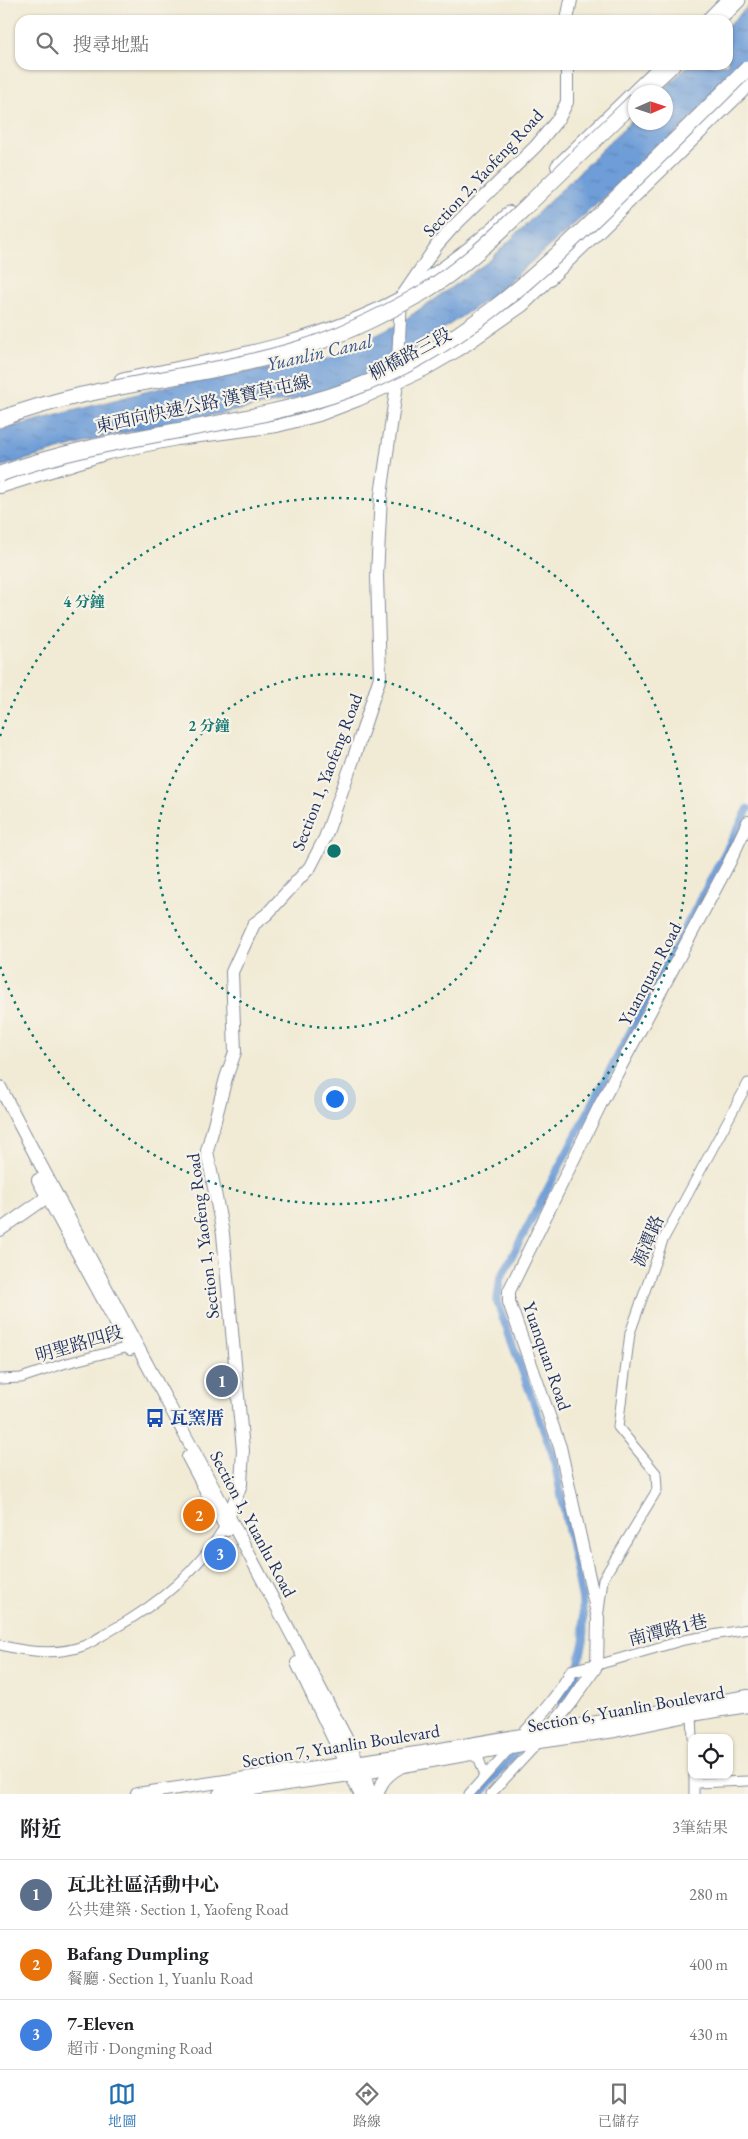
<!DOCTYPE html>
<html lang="zh-TW">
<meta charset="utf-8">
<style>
body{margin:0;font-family:"EB Garamond","Noto Serif TC",serif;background:#f2f2f2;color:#202124}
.controls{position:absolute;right:15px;bottom:15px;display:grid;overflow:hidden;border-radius:10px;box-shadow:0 1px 4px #0004}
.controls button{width:45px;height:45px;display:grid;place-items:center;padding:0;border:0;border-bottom:1px solid #e0e0e0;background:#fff;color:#202124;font:25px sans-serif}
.compass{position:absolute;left:628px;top:85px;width:45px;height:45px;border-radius:50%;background:#fff;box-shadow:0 1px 4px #0004;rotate:87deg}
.you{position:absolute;left:334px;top:1098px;width:18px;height:18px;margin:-12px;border:4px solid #fff;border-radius:50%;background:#1a73e8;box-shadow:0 0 0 8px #1a73e833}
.badge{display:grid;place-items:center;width:32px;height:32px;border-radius:50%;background:#1f6fb2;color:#fff;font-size:16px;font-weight:700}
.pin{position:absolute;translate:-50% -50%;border:2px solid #fff;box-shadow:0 1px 5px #0006}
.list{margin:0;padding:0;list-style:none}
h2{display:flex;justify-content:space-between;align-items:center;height:65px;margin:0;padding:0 20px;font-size:21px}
h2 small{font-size:16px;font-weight:400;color:#757577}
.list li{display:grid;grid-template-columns:32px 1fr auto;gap:15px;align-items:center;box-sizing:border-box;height:70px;padding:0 20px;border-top:1px solid #e0e0e0}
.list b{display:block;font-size:19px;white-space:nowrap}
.list p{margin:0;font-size:16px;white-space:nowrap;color:#757577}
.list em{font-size:16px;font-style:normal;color:#757577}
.icon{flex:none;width:28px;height:28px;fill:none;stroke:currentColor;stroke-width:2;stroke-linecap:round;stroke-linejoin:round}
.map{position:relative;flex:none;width:748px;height:1794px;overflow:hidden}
.search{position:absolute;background:#fff;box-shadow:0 1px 4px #0004;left:15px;right:15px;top:15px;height:55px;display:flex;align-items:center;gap:12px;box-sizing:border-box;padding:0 18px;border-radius:15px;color:#757577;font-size:19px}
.sheet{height:275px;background:#fff}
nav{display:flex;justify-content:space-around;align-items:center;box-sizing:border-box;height:70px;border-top:1px solid #e0e0e0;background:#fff;font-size:14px;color:#757577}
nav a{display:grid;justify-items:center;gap:2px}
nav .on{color:#1f6fb2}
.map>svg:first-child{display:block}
</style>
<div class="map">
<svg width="748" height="1794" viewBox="0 0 748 1794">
<defs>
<pattern id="water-ripples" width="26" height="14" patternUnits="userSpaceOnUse" patternTransform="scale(1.25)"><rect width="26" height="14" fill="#6e9dd7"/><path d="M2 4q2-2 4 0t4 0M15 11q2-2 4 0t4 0" fill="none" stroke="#5a80b2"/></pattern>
</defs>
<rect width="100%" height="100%" fill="#f7f3e8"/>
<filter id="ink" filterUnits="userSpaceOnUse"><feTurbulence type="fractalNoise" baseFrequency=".02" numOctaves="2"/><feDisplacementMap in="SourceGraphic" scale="10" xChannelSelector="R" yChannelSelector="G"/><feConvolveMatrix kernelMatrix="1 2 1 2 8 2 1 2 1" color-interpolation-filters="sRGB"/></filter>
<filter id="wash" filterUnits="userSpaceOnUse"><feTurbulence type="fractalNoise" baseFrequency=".0096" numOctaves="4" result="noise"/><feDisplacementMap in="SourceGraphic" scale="20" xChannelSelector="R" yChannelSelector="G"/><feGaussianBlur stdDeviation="1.12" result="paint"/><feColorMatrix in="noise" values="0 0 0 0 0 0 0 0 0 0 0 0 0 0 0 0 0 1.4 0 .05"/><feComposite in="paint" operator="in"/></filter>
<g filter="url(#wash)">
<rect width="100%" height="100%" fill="#f1ebd5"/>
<path fill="url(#water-ripples)" stroke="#44669a" d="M748,6V62L665,144L496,293L396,361L334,391L104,437L0,467V430L168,386L330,358L397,325L489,261L635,117L636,122H666V92H661L689,65H728V26Z"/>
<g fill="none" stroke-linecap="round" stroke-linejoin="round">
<path stroke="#6e9dd7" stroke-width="8" d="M559,1701L574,1684L584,1639L582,1598L553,1455L497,1302L500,1279L748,809
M481,1794L521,1746"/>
</g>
</g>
<g filter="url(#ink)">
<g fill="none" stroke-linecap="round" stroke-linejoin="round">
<g stroke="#868d9a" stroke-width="11">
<path id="street" d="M0,1379L21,1378L63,1364L133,1346
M599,1611L603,1579L657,1490L656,1473L618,1427L630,1333L663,1240L748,1083
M0,1645C27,1652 56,1656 83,1646C92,1643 101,1636 110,1631C156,1606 198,1571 225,1526
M597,1665L684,1640L748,1629
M692,1715L693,1738
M470,1754L479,1759L485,1776
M694,1775V1794
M694,1783L748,1781
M469,1794L512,1746
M491,1794L539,1742"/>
</g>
<g stroke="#868d9a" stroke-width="14">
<path id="secondary" d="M567,20L571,0
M707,20L727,0
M557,166L661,65
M121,380C216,359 313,345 400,298C411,292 421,283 431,276C459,257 486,235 510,212
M0,487L108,453L177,439L277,426L319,415L358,400L424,370L460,349L523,305L748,86
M0,1087C119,1317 246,1543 364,1773L370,1794
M38,1180L130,1349
M0,1230L47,1197
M188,1457L227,1530
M225,1526L241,1484L243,1450L223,1234L207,1151L226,1078L235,1052L232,972L254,924L267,914L310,867L325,838L353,760L380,677L377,576L381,495L397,384L401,298L437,245L452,228L536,146L559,118L567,102V65
M297,1663L360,1794
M525,1733C543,1713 559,1695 572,1671L597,1665
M539,1742L571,1703L597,1665L598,1618L560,1447L509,1302V1291L601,1103L729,863L748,822
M137,1794L423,1752L748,1696
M219,1794L364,1773L539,1742L615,1731L692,1715L748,1706
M378,1794C380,1782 390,1773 399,1768"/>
</g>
<g stroke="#868d9a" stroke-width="17">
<path id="highway" d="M718,20L738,0
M643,92L672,65"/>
</g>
<use href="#street" stroke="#fff" stroke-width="9"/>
<use href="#secondary" stroke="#fff" stroke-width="12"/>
<use href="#highway" stroke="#fff" stroke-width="15"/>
<g stroke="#868d9a" stroke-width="17" stroke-linecap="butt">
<path id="highway-bridge" d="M0,419C95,383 198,379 295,350C339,337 382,316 422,293C464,268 500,232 535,198C569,165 602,133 636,100
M0,474C114,432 237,430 351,389C458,351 536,276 616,198C660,155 704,112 748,68"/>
</g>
<use href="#highway-bridge" stroke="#fff" stroke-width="15"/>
</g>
</g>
<g fill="none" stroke="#0f766e" stroke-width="2.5" stroke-dasharray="2.5 5">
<circle cx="334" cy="851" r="177"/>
<path d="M0 736A353 353 0 1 1 0 966"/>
</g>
<defs>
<g id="bus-bare" transform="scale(1.5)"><path d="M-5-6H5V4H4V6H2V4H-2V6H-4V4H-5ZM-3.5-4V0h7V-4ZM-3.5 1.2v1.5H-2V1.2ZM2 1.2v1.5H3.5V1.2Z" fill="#1a4fb4" stroke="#f7f3e8" stroke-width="2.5" paint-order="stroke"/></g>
</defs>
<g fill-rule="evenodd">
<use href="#bus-bare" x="155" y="1418"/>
</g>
<g text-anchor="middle" stroke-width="4.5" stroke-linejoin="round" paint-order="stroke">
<g font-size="18" fill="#1b2f5e" stroke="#f7f3e8">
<text transform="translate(483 173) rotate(-47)" y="6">Section 2, Yaofeng Road</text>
<text transform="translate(410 354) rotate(-28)" y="6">柳橋路三段</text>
<text transform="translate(203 404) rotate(-12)" y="6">東西向快速公路 漢寶草屯線</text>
<text transform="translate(327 772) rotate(-69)" y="6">Section 1, Yaofeng Road</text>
<text transform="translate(650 974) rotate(-62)" y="6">Yuanquan Road</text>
<text transform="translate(203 1236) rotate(-97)" y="6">Section 1, Yaofeng Road</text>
<text transform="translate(648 1241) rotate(-67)" y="6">源潭路</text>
<text transform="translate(79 1344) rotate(-16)" y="6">明聖路四段</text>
<text transform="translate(547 1356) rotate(71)" y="6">Yuanquan Road</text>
<text transform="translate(253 1524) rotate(62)" y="6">Section 1, Yuanlu Road</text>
<text transform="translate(668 1630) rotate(-14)" y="6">南潭路1巷</text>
<text transform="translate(626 1709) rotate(-10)" y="6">Section 6, Yuanlin Boulevard</text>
<text transform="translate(341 1746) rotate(-9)" y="6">Section 7, Yuanlin Boulevard</text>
</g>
<g font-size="18" font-weight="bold" fill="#164399" stroke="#f7f3e8" text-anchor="start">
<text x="170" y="1424">瓦窯厝</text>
</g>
<g font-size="19" font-style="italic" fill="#385688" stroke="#f7f3e8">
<text transform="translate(319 352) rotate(-13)" y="7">Yuanlin Canal</text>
</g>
</g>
<circle cx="334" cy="851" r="8" fill="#0f766e" stroke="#f7f3e8" stroke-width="2.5"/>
<g font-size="15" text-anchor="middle" font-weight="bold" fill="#0f766e" stroke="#f7f3e8" stroke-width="4.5" stroke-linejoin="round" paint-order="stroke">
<text x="84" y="607">4 分鐘</text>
<text x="209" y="731">2 分鐘</text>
</g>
</svg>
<div class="controls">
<button><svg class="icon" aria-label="locate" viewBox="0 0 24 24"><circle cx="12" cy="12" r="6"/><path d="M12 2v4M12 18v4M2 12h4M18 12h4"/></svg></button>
</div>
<svg class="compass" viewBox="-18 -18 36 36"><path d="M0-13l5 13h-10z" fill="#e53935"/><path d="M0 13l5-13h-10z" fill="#757577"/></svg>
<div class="you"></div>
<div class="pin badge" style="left:222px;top:1381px;background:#5c6f8a">1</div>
<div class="pin badge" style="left:199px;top:1515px;background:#e8710a">2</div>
<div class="pin badge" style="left:220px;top:1554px;background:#3f7fe0">3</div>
<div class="search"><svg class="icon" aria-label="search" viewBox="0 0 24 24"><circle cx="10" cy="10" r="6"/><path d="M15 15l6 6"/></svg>搜尋地點</div>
</div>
<section class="sheet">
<h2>附近<small>3筆結果</small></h2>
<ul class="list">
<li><span class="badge" style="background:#5c6f8a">1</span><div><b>瓦北社區活動中心</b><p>公共建築 · Section 1, Yaofeng Road</p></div><em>280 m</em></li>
<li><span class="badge" style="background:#e8710a">2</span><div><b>Bafang Dumpling</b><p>餐廳 · Section 1, Yuanlu Road</p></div><em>400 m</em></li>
<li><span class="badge" style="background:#3f7fe0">3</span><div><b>7-Eleven</b><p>超市 · Dongming Road</p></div><em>430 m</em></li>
</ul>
</section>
<nav>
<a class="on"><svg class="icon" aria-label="map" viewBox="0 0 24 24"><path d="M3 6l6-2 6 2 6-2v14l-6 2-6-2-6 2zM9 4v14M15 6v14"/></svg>地圖</a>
<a><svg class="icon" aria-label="directions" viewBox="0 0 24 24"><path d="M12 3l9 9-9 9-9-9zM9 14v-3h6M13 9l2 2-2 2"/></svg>路線</a>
<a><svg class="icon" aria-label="saved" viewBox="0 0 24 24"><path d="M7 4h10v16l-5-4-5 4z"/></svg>已儲存</a>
</nav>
